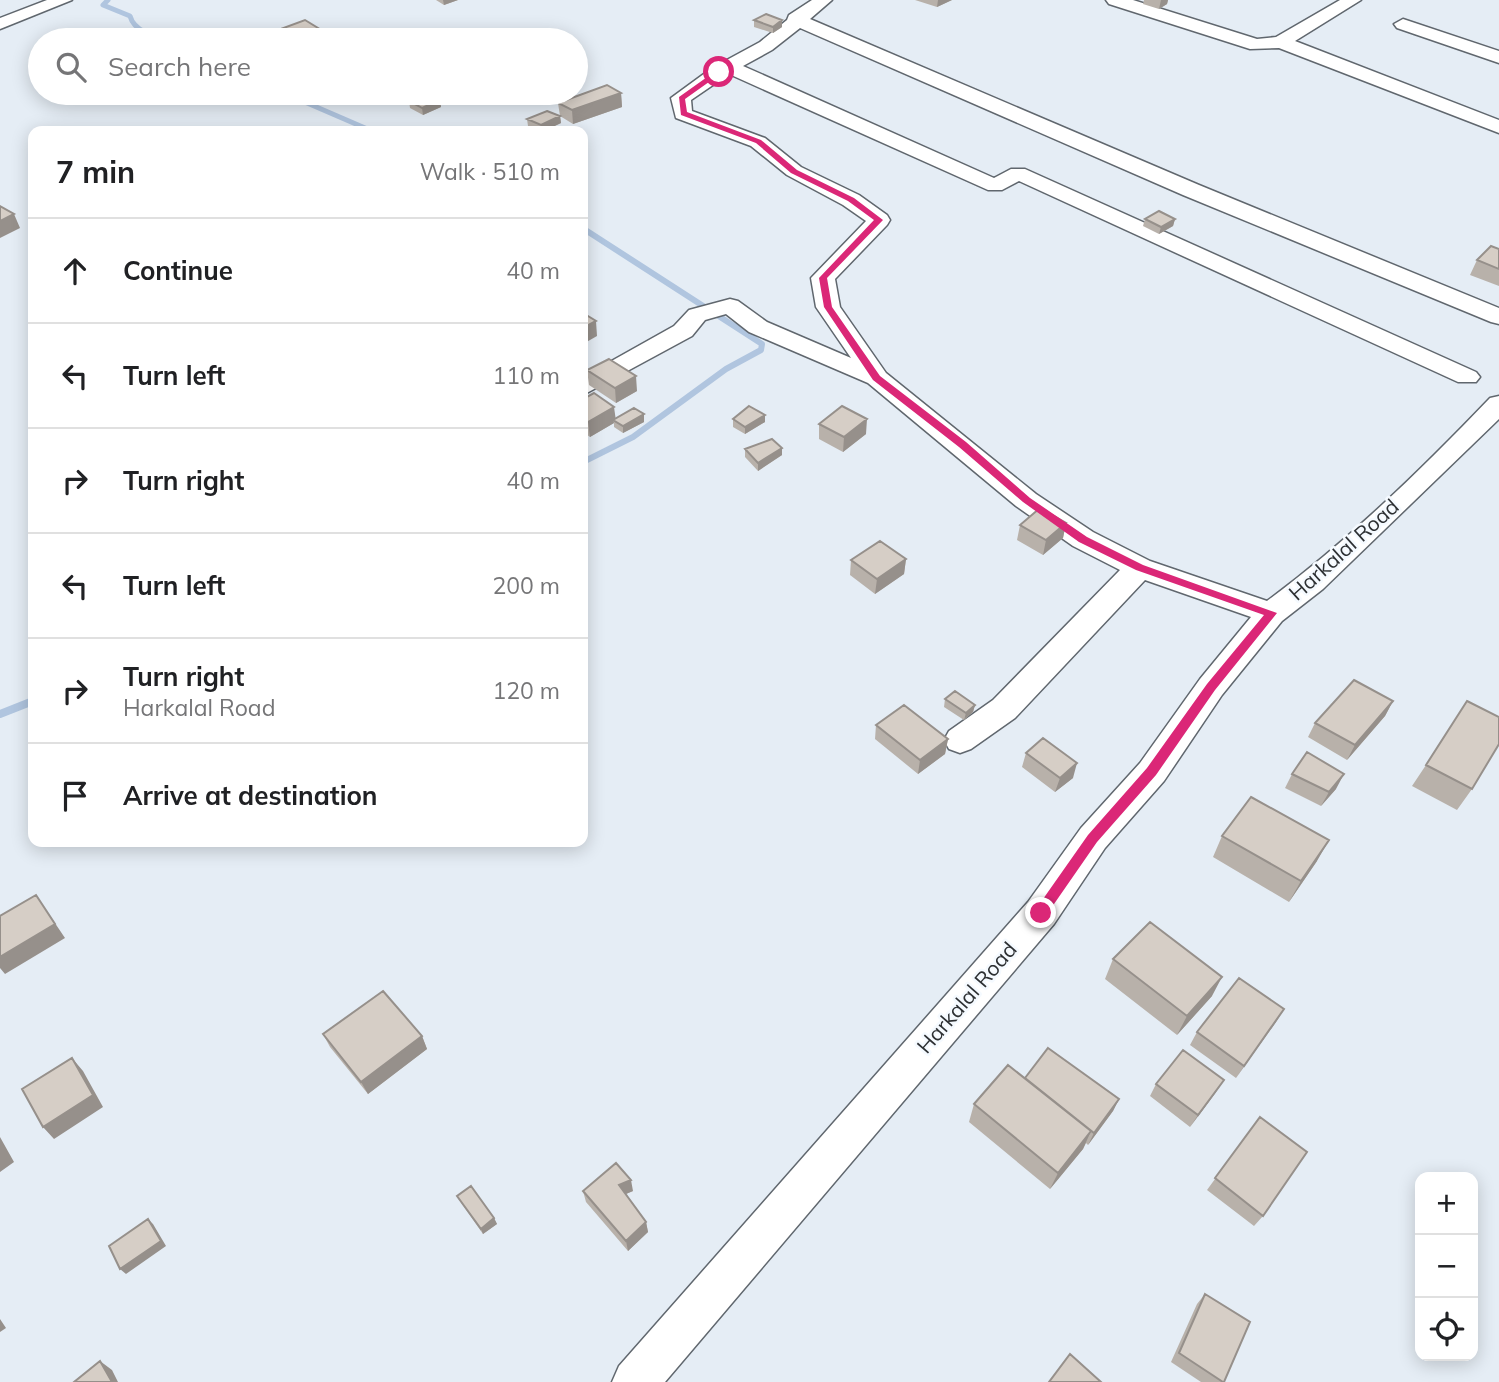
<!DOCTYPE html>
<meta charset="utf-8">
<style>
body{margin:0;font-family:Mulish,sans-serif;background:#f6f6f6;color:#202124}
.controls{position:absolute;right:21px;bottom:21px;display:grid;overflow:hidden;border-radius:14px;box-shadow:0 4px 18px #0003}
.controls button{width:63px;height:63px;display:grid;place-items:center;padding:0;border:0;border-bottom:2px solid #e0e0e0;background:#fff;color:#202124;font:35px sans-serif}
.stop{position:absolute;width:21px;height:21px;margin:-16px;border:5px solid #db2777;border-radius:50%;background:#fff}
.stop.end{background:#db2777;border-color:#fff;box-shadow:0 2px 7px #0008}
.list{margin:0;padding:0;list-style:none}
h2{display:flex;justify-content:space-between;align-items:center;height:91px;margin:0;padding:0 28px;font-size:30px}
h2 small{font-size:23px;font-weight:400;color:#757577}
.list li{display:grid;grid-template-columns:46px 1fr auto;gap:21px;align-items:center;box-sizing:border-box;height:105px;padding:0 28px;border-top:2px solid #e0e0e0}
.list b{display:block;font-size:26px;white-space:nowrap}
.list p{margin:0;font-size:23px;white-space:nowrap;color:#757577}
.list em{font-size:23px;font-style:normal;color:#757577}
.icon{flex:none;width:38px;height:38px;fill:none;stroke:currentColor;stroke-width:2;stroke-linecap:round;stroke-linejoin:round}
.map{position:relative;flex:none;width:1499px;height:1382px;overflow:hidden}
.search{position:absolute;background:#fff;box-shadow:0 4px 18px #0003;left:28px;top:28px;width:560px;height:77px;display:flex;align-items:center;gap:18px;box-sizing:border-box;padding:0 24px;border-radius:38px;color:#757577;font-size:26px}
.panel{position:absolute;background:#fff;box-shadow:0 4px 18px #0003;left:28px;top:126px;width:560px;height:721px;border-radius:14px}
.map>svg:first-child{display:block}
</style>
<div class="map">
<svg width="1499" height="1382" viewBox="0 0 1499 1382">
<rect width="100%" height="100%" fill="#e5edf5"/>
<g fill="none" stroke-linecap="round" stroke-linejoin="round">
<path stroke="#b0c5df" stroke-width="5" d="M108,0L103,5L130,16C135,34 158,36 174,40
M284,93L372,131
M583,229L590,233"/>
<path stroke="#b0c5df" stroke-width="6" d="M583,462L633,437L726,369L761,350L762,344L587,231"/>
<path stroke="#b0c5df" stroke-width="8" d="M0,714L33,701"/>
<g stroke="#60676e" stroke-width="3">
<path id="minor" d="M47,0H72L0,29V18Z
M812,0H832L810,19L1199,185L1499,308V324L1491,322L1183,195L800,28L772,50L743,66L994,178L1011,169H1025L1476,372L1480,377L1476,382H1458L1019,181L1002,190H988L729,74L691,100L692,111L765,138L801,167L859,195L887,215L890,220L887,225L835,279L840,307L886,373L1036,494L1093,532L1150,561L1267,601C1347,542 1421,470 1490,398L1499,396V419L1323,589L1282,621L1222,695L1164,781L1105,848L1054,924L665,1382H612L619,1366L1028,902L1081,828L1140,763L1200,679L1251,617L1145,580L1015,718L971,749L960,753L949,749L944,740L949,731L993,700L1120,570L1073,546L1016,506L868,383L749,332L726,314L705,320L692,336L583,395V377L674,326L689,310L730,299L738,301L767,322L851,358L816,307L811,278L866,221L843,205L787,175L751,146L676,118L671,98L712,68L760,42L787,20L789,15Z
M1106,0H1133L1257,39L1276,37L1340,0H1361L1295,41L1499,120V133L1279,48L1250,49L1109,4Z
M1403,19L1499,51V63L1397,28L1394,24Z"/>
</g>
<use href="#minor" fill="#fff" fill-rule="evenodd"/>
</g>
<path fill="#b8b1aa" d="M436,0H458L444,5Z
M915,0H952L937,7Z
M1144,0H1168L1167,4L1159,9L1143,4Z
M754,20H782V27L773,33L754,27Z
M473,93H502L504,101L496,105Z
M621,93L622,107L573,124L560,116L561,123L544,131H539L528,126L527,119L560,116L558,103Z
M440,100L441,107L423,115L410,108L409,101Z
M1145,219H1175L1173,226L1159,234L1143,226Z
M1499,249V286L1470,275L1477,260Z
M587,370L637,391L616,403L589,385Z
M583,399L615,419L644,414V422L623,433L614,427V423L590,437L583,432Z
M733,419L765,422L745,434L733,427Z
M819,424L866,434L843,452L819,439Z
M782,448V455L758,471L745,457V449Z
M1066,523L1063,538L1043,555L1017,540L1020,525Z
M906,559L904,574L875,594L850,575L851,560Z
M945,699L975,705L973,712L964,720L944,707Z
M1393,701L1385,716L1347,760L1308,737L1315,723Z
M876,725L948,739L945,754L918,774L875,739Z
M1026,753L1073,778L1055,792L1022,767Z
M1426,765L1472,789L1457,810L1412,786Z
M1292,774L1336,789L1321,806L1285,788Z
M1222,836L1317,861L1289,902L1213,857Z
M1113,959L1212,996L1177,1035L1105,979Z
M1284,1009L1236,1078L1190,1045L1197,1032Z
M323,1034L422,1036L427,1049L368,1094L330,1047Z
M1156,1084L1216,1092L1190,1127L1150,1096Z
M1119,1099L1113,1111L1088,1145L1086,1143L1083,1149L1050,1189L969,1122L974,1104Z
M1260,1117L1263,1216L1254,1226L1207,1190Z
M583,1191H633L626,1194L646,1222L648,1232L628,1251L586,1202Z
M457,1196L494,1218L497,1224L483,1234L460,1201Z
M1205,1294L1224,1382H1201L1171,1362L1197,1304Z"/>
<path fill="#96908b" d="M443,0H458L444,5Z
M938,0H952L937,7Z
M1161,0H1168L1167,4L1159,9Z
M782,20V27L773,33V27Z
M318,28L321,40H285Z
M494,93H502L504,101L496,105Z
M621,93L622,107L573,124L572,110Z
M440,100L441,107L423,115L422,108Z
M560,116L561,123L544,131H542L541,125Z
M14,214L20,228L0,238V221Z
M1175,219L1173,226L1159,234L1161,227Z
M596,321L597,336L583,344V328Z
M636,376L637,391L616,403L615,388Z
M614,407L616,421L613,420L614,423L590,437L588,422Z
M644,414V422L623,433V426Z
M765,415V422L745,434V427Z
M867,419L866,434L843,452L844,437Z
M782,448V455L758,471V463Z
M1066,523L1063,538L1043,555L1046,540Z
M906,559L904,574L875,594L877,579Z
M1393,701L1385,716L1347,760L1355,745Z
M975,705L973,712L964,720L966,713Z
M948,739L945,754L918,774L920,760Z
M1077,763L1073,778L1055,792L1060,778Z
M1344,774L1336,789L1321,806L1329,792Z
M1329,840L1317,861L1289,902L1301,881Z
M36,895L65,938L5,974L0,968V957Z
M1222,977L1212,996L1177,1035L1187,1016Z
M1284,1009L1276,1022L1236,1078L1244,1066Z
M422,1036L427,1049L368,1094L361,1082Z
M72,1058L83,1071L103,1107L54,1139L43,1127Z
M1224,1080L1216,1092L1190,1127L1198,1115Z
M1119,1099L1113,1111L1088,1145L1094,1133Z
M1091,1131L1083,1149L1050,1189L1058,1173Z
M0,1137L14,1162L0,1172Z
M631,1180L633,1191L621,1196L619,1185Z
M494,1218L497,1224L483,1234L481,1229Z
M148,1219L153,1224L166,1246L126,1274L120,1269Z
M646,1222L648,1232L628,1251L626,1241Z
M0,1319L6,1328L0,1332Z
M100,1361L112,1370L118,1382H112Z"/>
<path fill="#d6cec6" stroke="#96908b" stroke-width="2" d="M766,14L782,20L773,27L754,20Z
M305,20L318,28L285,40H251Z
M607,85L621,93L572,110L558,103Z
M428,94L440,100L422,108L409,101Z
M547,111L560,116L541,125L527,119Z
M0,206L14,214L0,221Z
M1159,211L1175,219L1161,227L1145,219Z
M1491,246L1499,249V269L1477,260Z
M583,313L596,321L583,328Z
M609,359L636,376L615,388L587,370Z
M594,393L614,407L588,422L583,418V399Z
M749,406L765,415L745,427L733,419Z
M842,406L867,419L844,437L819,424Z
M634,408L644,414L623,426L613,420Z
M772,439L782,448L758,463L745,449Z
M1040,508L1066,523L1046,540L1020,525Z
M880,541L906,559L877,579L851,560Z
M1354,680L1393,701L1355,745L1315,723Z
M955,691L975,705L966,713L945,699Z
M1467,701L1499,717V744L1472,789L1426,765Z
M904,705L948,739L920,760L876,725Z
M1043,738L1077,763L1060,778L1026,753Z
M1307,752L1344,774L1329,792L1292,774Z
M1251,797L1329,840L1301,881L1222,836Z
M36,895L55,924L0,957V916Z
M1150,922L1222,977L1187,1016L1113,959Z
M1239,978L1284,1009L1244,1066L1197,1032Z
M383,991L422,1036L361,1082L323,1034Z
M1048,1048L1119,1099L1094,1133L1025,1078Z
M1183,1050L1224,1080L1198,1115L1156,1084Z
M72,1058L93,1095L43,1127L22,1089Z
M1008,1065L1091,1131L1058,1173L974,1104Z
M1260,1117L1307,1152L1263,1216L1215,1178Z
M616,1163L631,1180L619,1185L646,1222L626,1241L583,1191Z
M471,1186L494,1218L481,1229L457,1196Z
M148,1219L161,1241L120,1269L109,1246Z
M1205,1294L1250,1322L1224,1382H1223L1179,1353Z
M1070,1354L1101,1382H1049Z
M100,1361L112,1382H74Z"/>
<path fill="#db2777" d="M717,70L723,72L685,99L687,112L761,140L797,170L854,198L883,220L827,278L832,307L880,376L966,442L1030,498L1087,537L1143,565L1277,613L1215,690L1156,775L1097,842L1045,917H1036V909L1088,835L1147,768L1207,684L1264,615L1136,570L1079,542L1023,502L959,447L873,380L824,307L819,278L874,220L848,201L791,173L756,143L681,115L679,97Z"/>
<g text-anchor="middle" stroke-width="5" stroke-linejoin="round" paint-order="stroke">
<g font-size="21" fill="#2d3033" stroke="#f5faff">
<text transform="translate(1344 550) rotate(-42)" y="7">Harkalal Road</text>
<text transform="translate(967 998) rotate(-49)" y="7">Harkalal Road</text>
</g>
</g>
</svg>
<div class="controls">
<button>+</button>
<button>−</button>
<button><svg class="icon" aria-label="locate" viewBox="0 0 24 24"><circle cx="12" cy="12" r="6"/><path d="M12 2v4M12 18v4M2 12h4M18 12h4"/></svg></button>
</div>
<div class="stop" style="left:719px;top:72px"></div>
<div class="stop end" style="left:1041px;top:913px"></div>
<div class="search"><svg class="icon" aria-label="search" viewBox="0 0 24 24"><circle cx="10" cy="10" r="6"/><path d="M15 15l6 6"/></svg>Search here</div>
<section class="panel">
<h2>7 min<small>Walk · 510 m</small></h2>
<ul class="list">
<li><svg class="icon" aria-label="ahead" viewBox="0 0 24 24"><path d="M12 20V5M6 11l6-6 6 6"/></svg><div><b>Continue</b></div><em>40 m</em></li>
<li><svg class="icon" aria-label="left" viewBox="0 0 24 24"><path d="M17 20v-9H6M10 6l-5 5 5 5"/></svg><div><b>Turn left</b></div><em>110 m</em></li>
<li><svg class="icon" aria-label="right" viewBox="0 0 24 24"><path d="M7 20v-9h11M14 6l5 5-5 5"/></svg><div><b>Turn right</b></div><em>40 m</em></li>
<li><svg class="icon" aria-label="left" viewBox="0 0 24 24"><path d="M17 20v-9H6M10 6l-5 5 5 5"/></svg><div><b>Turn left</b></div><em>200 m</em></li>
<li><svg class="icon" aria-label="right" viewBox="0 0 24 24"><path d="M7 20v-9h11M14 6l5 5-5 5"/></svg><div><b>Turn right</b><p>Harkalal Road</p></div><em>120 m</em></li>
<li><svg class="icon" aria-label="arrive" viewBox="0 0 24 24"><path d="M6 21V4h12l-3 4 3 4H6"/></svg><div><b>Arrive at destination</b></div></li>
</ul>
</section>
</div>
